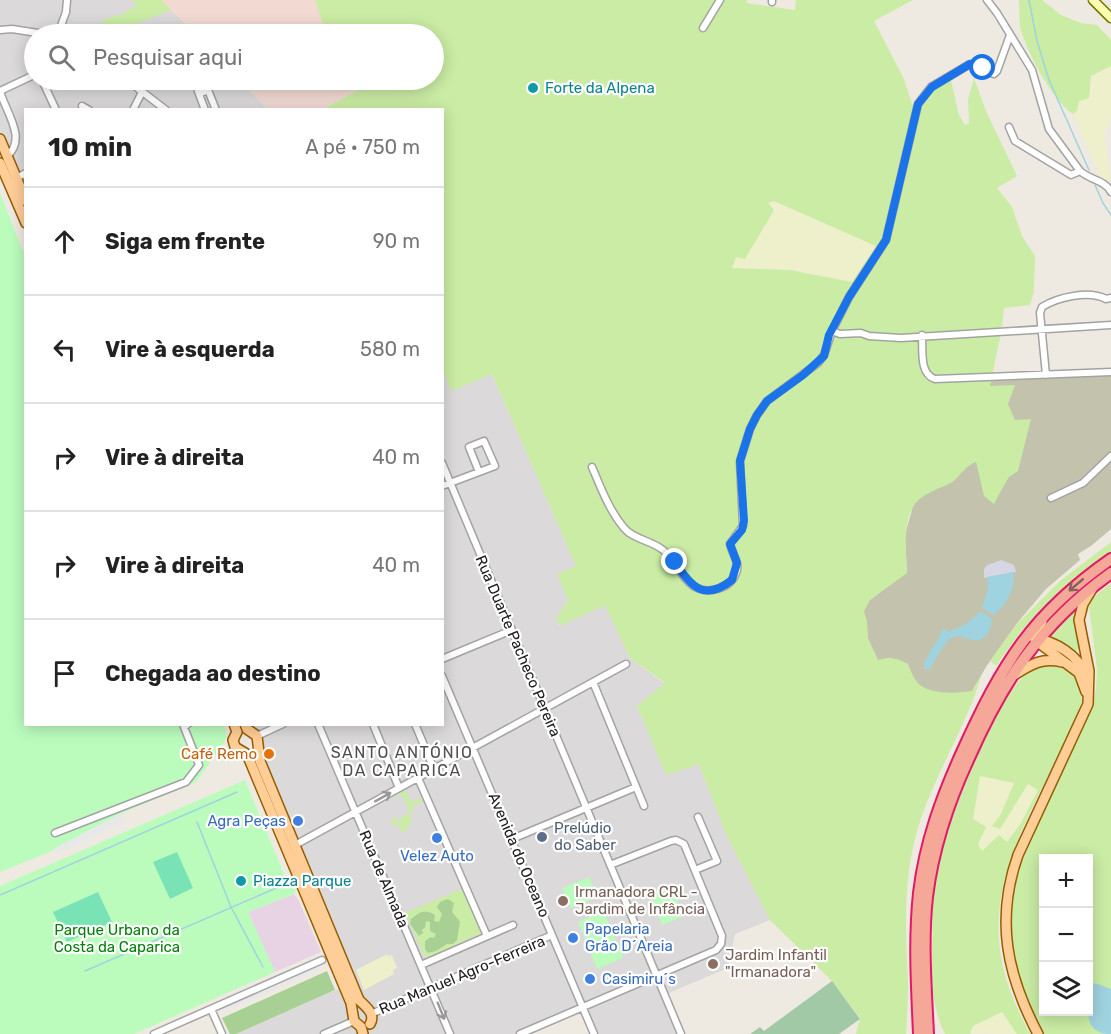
<!DOCTYPE html>
<html lang="pt">
<meta charset="utf-8">
<style>
body{margin:0;font-family:Rubik,sans-serif;background:#f2f2f2;color:#222}
.controls{position:absolute;right:18px;bottom:18px;display:grid;overflow:hidden;border-radius:0px;box-shadow:0 3px 15px #0003}
.controls button{width:54px;height:54px;display:grid;place-items:center;padding:0;border:0;border-bottom:2px solid #e0e0e0;background:#fff;color:#222;font:30px sans-serif}
.stop{position:absolute;width:18px;height:18px;margin:-14px;border:4px solid #1a73e8;border-radius:50%;background:#fff}
.stop.end{background:#1a73e8;border-color:#fff;box-shadow:0 2px 6px #0008}
.list{margin:0;padding:0;list-style:none}
h2{display:flex;justify-content:space-between;align-items:center;height:78px;margin:0;padding:0 24px;font-size:26px}
h2 small{font-size:20px;font-weight:400;color:#767676}
.list li{display:grid;grid-template-columns:39px 1fr auto;gap:18px;align-items:center;box-sizing:border-box;height:108px;padding:0 24px;border-top:2px solid #e0e0e0}
.list b{display:block;font-size:22px;white-space:nowrap}
.list em{font-size:20px;font-style:normal;color:#767676}
.icon{flex:none;width:33px;height:33px;fill:none;stroke:currentColor;stroke-width:2;stroke-linecap:round;stroke-linejoin:round}
.map{position:relative;flex:none;width:1111px;height:1034px;overflow:hidden}
.search{position:absolute;background:#fff;box-shadow:0 3px 15px #0003;left:24px;top:24px;width:420px;height:66px;display:flex;align-items:center;gap:15px;box-sizing:border-box;padding:0 21px;border-radius:33px;color:#767676;font-size:22px}
.panel{position:absolute;background:#fff;box-shadow:0 3px 15px #0003;left:24px;top:108px;width:420px;height:618px;border-radius:0px}
.map>svg:first-child{display:block}
</style>
<div class="map">
<svg width="1111" height="1034" viewBox="0 0 1111 1034">
<rect width="100%" height="100%" fill="#efeae1"/>
<path fill="#dbd9d9" d="M0,0H162L195,34H34V80H239L268,109L26,110L25,200L0,139Z
M443,369L451,390L492,374L576,566L568,600L557,618L559,626L605,604L630,658L665,684L637,706L666,774L699,764L726,834L770,920L735,934L728,968L664,995L680,1034H594L582,1006L519,1034H236L352,983L260,762L258,739L245,725L442,724Z"/>
<path fill="#e8d3e5" d="M294,894L299,901L321,952L275,972L248,912Z"/>
<path fill="#f2dad3" d="M162,0H315L326,34H195Z
M239,80H357L362,88L323,109H268Z"/>
<path fill="#c3c2ad" d="M1111,374V529L1091,546L1078,554L1080,560L1046,589L1018,622L986,667L975,686L904,836L855,592L907,573L905,535L913,506L900,387Z"/>
<path fill="#eeefcb" d="M1111,66V118L1104,135L1111,180L1104,179L1099,173L1073,114L1077,111L1079,101L1089,97L1091,76Z
M774,201L876,245L852,282L790,270L731,268L736,257L763,227L774,210L767,203Z
M980,776L1014,783L1000,816L992,825L999,829L1028,784L1038,790L1021,823L1007,842L982,851L978,844L973,819Z
M387,954L388,956L392,955L397,968L393,970L394,974L364,990L356,970Z
M1002,1012L1017,1034L970,1033L973,1026Z"/>
<path fill="#caeca4" fill-rule="evenodd" d="M132,0H162L171,10L123,29L124,34H99L104,19L127,13L126,10L137,7Z
M315,0H716L700,27L706,30L723,0H747V3L795,10L796,0H913L874,21L903,77L913,106L919,108L927,95L950,76L959,115L965,125L969,124L968,100L974,78L986,111L1017,176L997,188L1012,207L1022,236L1035,256L1034,291L1030,305L1004,308L1002,328L990,386L1015,385L1008,404L1015,420L1031,419L1018,471L1009,477L1003,487L994,504L984,496L976,462C964,466 961,476 951,483C941,488 930,491 921,498C901,512 906,552 907,573L870,600L864,611L867,622L868,638L878,660C891,656 896,658 908,664C911,671 914,680 920,685C933,695 957,693 972,691L982,674C965,732 928,783 914,843C903,891 906,935 908,984C908,1000 907,1017 906,1034H856L860,1018L832,981L770,920L726,834L699,764L666,775L637,706L665,683L630,658L605,605L560,626L556,619L568,600L557,574L576,566L492,374L451,391L443,369L442,110L323,109L362,88L357,80H434V34H326ZM774,201L876,246L852,282L790,270L732,268L736,257L745,259L774,210L768,203Z
M1019,0H1042L1061,15L1081,23L1097,25L1111,40V66L1091,76L1089,98L1079,101L1077,111L1073,114C1053,101 1029,56 1022,33C1018,24 1020,10 1019,0Z
M1111,542V553L1062,589L1022,630L996,666L990,661L1016,625L1060,581Z
M1111,583V1034H1044C1015,979 999,924 1022,862L1056,781L1091,708L1096,690L1097,669L1089,607L1092,598ZM1044,858H1088V1012H1044Z
M1079,604V648L1076,653L1049,636Z
M1040,664C1070,663 1079,672 1082,701C1052,785 982,867 1002,962C1007,988 1018,1011 1030,1034H1017L1002,1012L973,1026L970,1033L971,1034H945C931,1006 932,980 932,950C933,933 932,916 933,899C938,847 960,795 981,748C996,716 1009,682 1040,664ZM980,776L1014,783L1000,816L992,826L1000,829L1028,784L1038,790L1021,823L1007,842L999,835L982,851L978,844L986,827L973,819Z
M405,789L411,802L421,798L422,802L412,806L414,810L411,811V824L408,826L409,829L402,833L398,824L394,826L391,820L396,817L399,823L402,822L389,798L400,818L410,813L402,794L392,798V796Z
M464,888L481,933L430,957H425L405,913Z"/>
<path fill="#a8d094" d="M448,899L454,903L452,912L460,922L457,940L453,944H447L436,951L428,953L425,949V941L431,937L434,938L436,934L430,931V922L426,921L425,927L422,930L423,933L419,936L410,924L411,919C420,913 423,908 435,915L434,921L439,922L442,914L437,907L440,902Z
M327,971L335,990L236,1034H230L222,1018Z"/>
<path fill="#a1c9a6" d="M832,981L860,1019L839,1034H750L760,1027L764,1031Z"/>
<path fill="#bbfcbd" d="M0,193L25,256L26,724H223L227,734L223,745L196,782L120,814L47,853L0,872Z
M245,780L287,881L288,884L293,885L296,892L294,894L248,912L275,972L134,1034H0V886Z
M589,877L598,897L571,908L562,888Z
M671,884L684,916L662,925L650,893Z
M604,911L623,958L597,969L578,922Z"/>
<path fill="#7ae3b6" d="M177,852L193,888L170,899L153,862Z
M98,892L112,922L67,942L53,912Z"/>
<path fill="#e8e8e8" d="M120,814L127,820L56,855L55,848Z
M316,957L321,969L223,1012L218,1000Z"/>
<path fill="#d6d6e4" d="M1001,560L1014,565L1016,572L984,578V569L987,565Z"/>
<path fill="#9fd3df" d="M1014,572C1014,591 1008,603 994,615L982,608L988,589L987,577Z
M980,611L992,619C990,630 989,638 976,641C970,640 963,636 957,636C945,637 936,660 930,669H924C924,655 939,643 942,629H947V632C960,628 971,622 980,611Z
M1089,983L1098,984L1111,989V1034C1081,1034 1088,1005 1089,983Z"/>
<g fill="none" stroke-linecap="round" stroke-linejoin="round">
<path stroke="#9fd3df" stroke-width="1.5" d="M1029,0L1037,41L1049,80L1089,170
M1095,185L1103,203L1111,215
M197,822L231,907L263,967
M0,895L237,792
M85,971L283,885"/>
<g stroke="#a3a3a3" stroke-width="9">
<path id="minor" d="M987,0L997,13L1032,70L1049,129L1080,171
M772,2V0
M703,28L720,0
M0,30L12,29L44,34
M58,34L66,12L67,0
M42,80L56,110
M127,80L166,110
M194,80L199,94
M0,91C5,111 28,139 7,156
M0,91L34,75
M82,106L89,110
M133,110L143,90
M205,110L199,94L208,90L216,110
M1009,127L1015,141L1071,175L1080,171C1090,180 1105,180 1111,192
M16,178L26,173
M832,331L849,297L886,240L918,104L931,87L970,64L994,74L997,71L1010,35
M922,335C923,350 919,374 935,379L1111,372
M1046,375L1040,313L1042,307C1058,297 1089,290 1106,299L1111,298
M442,463L681,1034
M592,467C601,488 609,510 624,528C634,540 651,540 663,550C675,559 680,576 692,585C707,596 732,589 737,570C739,562 732,553 730,544L743,526L740,461L750,429L757,415L767,401L818,363L824,355L832,331L840,334L861,333L869,336L901,338L1111,325
M442,486L495,466L484,441L469,447L479,472
M1051,498L1083,483L1111,456
M442,659L512,630
M442,676L594,1034
M593,682L644,806
M318,724L450,1034
M373,724L399,788
M415,724L434,769
M257,736L283,724
M418,778L487,936
M55,833L186,782L199,765L184,727L188,724
M512,839L636,787
M295,845L626,664
M695,870L717,861L698,817
M421,965L513,925
M211,1009L222,1034
M371,1014L552,935
M154,1034L322,960
M324,1034L354,1021
M520,1034L716,950L721,944L722,936L684,844L676,840L671,841L610,865"/>
</g>
<g stroke="#6f7700" stroke-width="11">
<path id="secondary" d="M1093,0L1111,18"/>
</g>
<g stroke="#955d00" stroke-width="12">
<path id="primary" d="M0,139L26,201
M0,163L26,223
M1042,621L1038,634L1039,643L1079,673L1086,692
M1034,638C1056,642 1077,654 1086,675
M1014,675C1030,665 1041,657 1062,662
M234,724L237,732L233,740L235,747L245,753L249,759L351,1003L354,1021L361,1027L363,1034
M245,724L247,729L257,736L260,761L359,1000C366,1007 376,1014 370,1024
M1038,1034C1007,975 995,920 1018,855L1088,704L1089,671L1079,620L1083,604L1092,589"/>
</g>
<g stroke="#e11a66" stroke-width="14">
<path id="trunk" d="M919,1034C917,987 914,940 919,893C925,842 942,796 963,750C1002,664 1032,614 1111,559
M928,1034C926,989 922,943 927,897C933,848 948,803 969,758C1003,681 1041,623 1111,573"/>
</g>
<use href="#minor" stroke="#fff" stroke-width="6"/>
<use href="#secondary" stroke="#fcfdb1" stroke-width="8"/>
<use href="#primary" stroke="#ffcd96" stroke-width="9"/>
<use href="#trunk" stroke="#f5a898" stroke-width="10"/>
</g>
<defs><path id="oneway-shaft" d="M-6 0H5M1.5-3L5.5 0L1.5 3" fill="none" stroke-width="1.6" stroke-linecap="round" stroke-linejoin="round" transform="scale(1.5)"/></defs>
<use stroke="#88625a" href="#oneway-shaft" transform="translate(1076 585) rotate(140)"/>
<g stroke="#999">
<use href="#oneway-shaft" transform="translate(383 797) rotate(-29)"/>
<use href="#oneway-shaft" transform="translate(441 1011) rotate(68)"/>
</g>
<g fill="none" stroke-linecap="round" stroke-linejoin="round">
<path stroke="#1a73e8" stroke-width="8" d="M675,562C691,587 704,602 732,580L737,563L730,544L742,530L744,521L740,461L750,429L757,415L767,401L803,375L824,356L829,335L849,297L886,240L918,104L932,87L970,64L983,68"/>
</g>
<g fill="#0f9aa8" stroke="#fff" stroke-width="2">
<circle cx="533" cy="88" r="6"/>
<circle cx="241" cy="881" r="6"/>
</g>
<circle fill="#e8710a" stroke="#fff" stroke-width="2" cx="269" cy="754" r="6"/>
<g fill="#3f7fe0" stroke="#fff" stroke-width="2">
<circle cx="298" cy="821" r="6"/>
<circle cx="437" cy="838" r="6"/>
<circle cx="573" cy="938" r="6"/>
<circle cx="590" cy="979" r="6"/>
</g>
<circle fill="#5c6f8a" stroke="#fff" stroke-width="2" cx="542" cy="837" r="6"/>
<g fill="#8d6e63" stroke="#fff" stroke-width="2">
<circle cx="563" cy="901" r="6"/>
<circle cx="713" cy="964" r="6"/>
</g>
<g text-anchor="middle" stroke-width="4.5" stroke-linejoin="round" paint-order="stroke">
<g font-size="15" fill="#0d838f" stroke="#fff" text-anchor="start">
<text x="545" y="93">Forte da Alpena</text>
<text x="253" y="886">Piazza Parque</text>
</g>
<g font-size="15" fill="#1c1c1c" stroke="#fff">
<text transform="translate(518 646) rotate(67)" y="5">Rua Duarte Pacheco Pereira</text>
<text transform="translate(519 855) rotate(67)" y="5">Avenida do Oceano</text>
<text transform="translate(384 879) rotate(67)" y="5">Rua de Almada</text>
<text transform="translate(462 975) rotate(-23)" y="5">Rua Manuel Agro-Ferreira</text>
</g>
<g font-size="15" fill="#c56008" stroke="#fff" text-anchor="end">
<text x="257" y="759">Café Remo</text>
</g>
<g font-size="15" fill="#366cbe" stroke="#fff" text-anchor="start">
<text x="286" y="826" text-anchor="end">Agra Peças</text>
<text x="437" y="861" text-anchor="middle">Velez Auto</text>
<text x="585" y="934">Papelaria<tspan x="585" dy="17">Grão D´Areia</tspan></text>
<text x="602" y="984">Casimiru´s</text>
</g>
<g font-size="15" fill="#4e5e75" stroke="#fff" text-anchor="start">
<text x="554" y="833">Prelúdio<tspan x="554" dy="17">do Saber</tspan></text>
</g>
<g font-size="15" fill="#785e54" stroke="#fff" text-anchor="start">
<text x="575" y="897">Irmanadora CRL -<tspan x="575" dy="17">Jardim de Infância</tspan></text>
<text x="725" y="960">Jardim Infantil<tspan x="725" dy="17">"Irmanadora"</tspan></text>
</g>
<g font-size="15" fill="#05800a" stroke="#fff">
<text x="117" y="935">Parque Urbano da<tspan x="117" dy="17">Costa da Caparica</tspan></text>
</g>
<g font-size="16" letter-spacing="1.5" fill="#4f4f4f" stroke="#fff">
<text x="402" y="758">SANTO ANTÓNIO<tspan x="402" dy="18">DA CAPARICA</tspan></text>
</g>
</g>
</svg>
<div class="controls">
<button>+</button>
<button>−</button>
<button><svg class="icon" aria-label="layers" viewBox="0 0 24 24"><path d="M12 4l9 5-9 5-9-5zM3 14l9 5 9-5"/></svg></button>
</div>
<div class="stop" style="left:983px;top:68px"></div>
<div class="stop end" style="left:675px;top:562px"></div>
<div class="search"><svg class="icon" aria-label="search" viewBox="0 0 24 24"><circle cx="10" cy="10" r="6"/><path d="M15 15l6 6"/></svg>Pesquisar aqui</div>
<section class="panel">
<h2>10 min<small>A pé · 750 m</small></h2>
<ul class="list">
<li><svg class="icon" aria-label="ahead" viewBox="0 0 24 24"><path d="M12 20V5M6 11l6-6 6 6"/></svg><div><b>Siga em frente</b></div><em>90 m</em></li>
<li><svg class="icon" aria-label="left" viewBox="0 0 24 24"><path d="M17 20v-9H6M10 6l-5 5 5 5"/></svg><div><b>Vire à esquerda</b></div><em>580 m</em></li>
<li><svg class="icon" aria-label="right" viewBox="0 0 24 24"><path d="M7 20v-9h11M14 6l5 5-5 5"/></svg><div><b>Vire à direita</b></div><em>40 m</em></li>
<li><svg class="icon" aria-label="right" viewBox="0 0 24 24"><path d="M7 20v-9h11M14 6l5 5-5 5"/></svg><div><b>Vire à direita</b></div><em>40 m</em></li>
<li><svg class="icon" aria-label="arrive" viewBox="0 0 24 24"><path d="M6 21V4h12l-3 4 3 4H6"/></svg><div><b>Chegada ao destino</b></div></li>
</ul>
</section>
</div>
